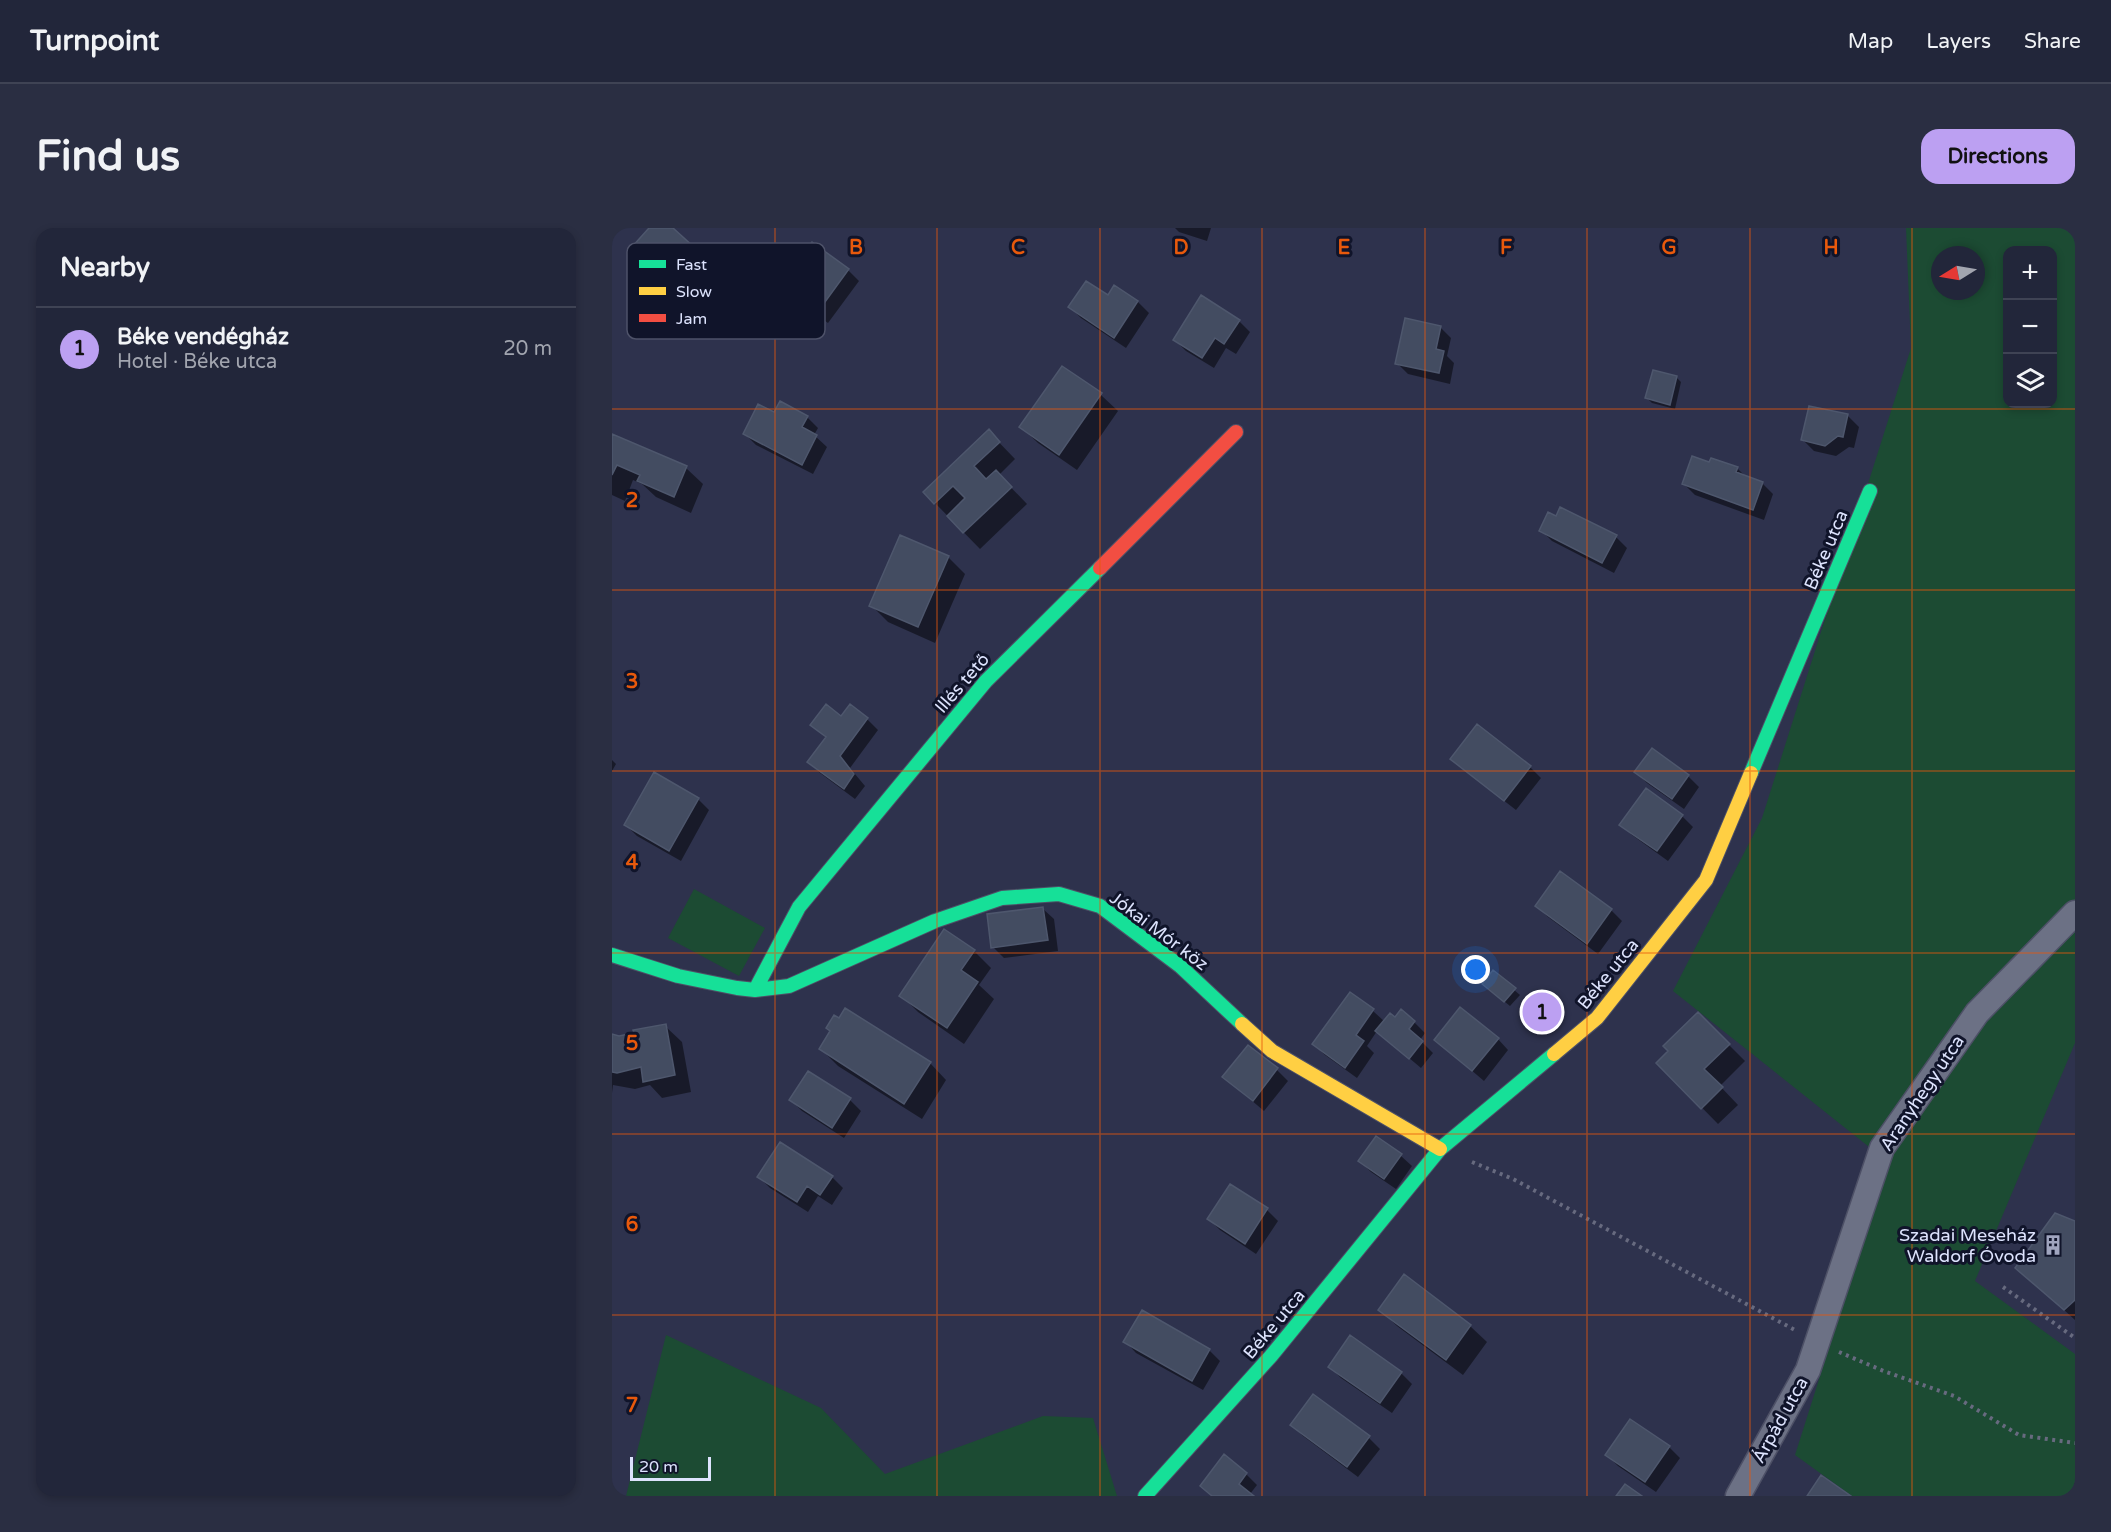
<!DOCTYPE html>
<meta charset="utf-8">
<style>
body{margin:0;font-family:"Varela Round",sans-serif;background:#2a2e42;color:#f1f3f6}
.controls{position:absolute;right:18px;top:18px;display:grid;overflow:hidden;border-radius:12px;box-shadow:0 3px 9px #0003}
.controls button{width:54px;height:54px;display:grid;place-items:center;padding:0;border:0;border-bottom:2px solid #3f4354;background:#22263a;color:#f1f3f6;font:30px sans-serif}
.compass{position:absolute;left:1319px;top:18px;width:54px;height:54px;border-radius:50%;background:#22263a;box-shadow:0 3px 9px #0003;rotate:259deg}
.scale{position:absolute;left:18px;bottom:15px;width:81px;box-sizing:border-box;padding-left:6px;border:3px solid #dde3fd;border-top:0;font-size:16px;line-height:21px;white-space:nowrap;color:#dde3fd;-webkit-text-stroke:4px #10142a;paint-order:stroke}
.you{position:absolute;left:864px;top:742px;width:21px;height:21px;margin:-15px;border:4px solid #fff;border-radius:50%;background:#1a73e8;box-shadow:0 0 0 9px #1a73e833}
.badge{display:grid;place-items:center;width:39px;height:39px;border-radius:50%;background:#bca0f2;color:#111;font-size:20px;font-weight:700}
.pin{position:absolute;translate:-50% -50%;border:3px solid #fff;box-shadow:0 2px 6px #0006}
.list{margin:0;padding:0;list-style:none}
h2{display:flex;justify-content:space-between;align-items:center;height:78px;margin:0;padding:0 24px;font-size:26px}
h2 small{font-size:20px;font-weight:400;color:#a2a5af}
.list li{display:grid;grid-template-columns:39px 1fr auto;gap:18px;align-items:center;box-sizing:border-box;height:84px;padding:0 24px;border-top:2px solid #3f4354}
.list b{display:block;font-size:22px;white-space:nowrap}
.list p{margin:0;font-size:20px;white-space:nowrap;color:#a2a5af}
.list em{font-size:20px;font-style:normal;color:#a2a5af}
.icon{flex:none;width:33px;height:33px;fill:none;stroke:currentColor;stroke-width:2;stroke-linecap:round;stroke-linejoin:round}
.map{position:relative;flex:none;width:1463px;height:1268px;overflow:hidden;border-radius:18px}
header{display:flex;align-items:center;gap:36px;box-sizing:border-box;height:84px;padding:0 30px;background:#22263a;border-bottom:2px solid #3f4354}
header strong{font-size:28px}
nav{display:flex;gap:33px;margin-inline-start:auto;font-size:21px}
.intro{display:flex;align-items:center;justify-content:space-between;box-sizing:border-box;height:144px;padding:0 36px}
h1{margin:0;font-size:42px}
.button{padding:15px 27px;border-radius:18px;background:#bca0f2;color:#111;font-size:21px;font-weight:700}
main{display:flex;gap:36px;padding:0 36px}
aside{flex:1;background:#22263a;border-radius:18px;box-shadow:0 3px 9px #0003}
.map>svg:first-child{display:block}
</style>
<header>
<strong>Turnpoint</strong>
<nav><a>Map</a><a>Layers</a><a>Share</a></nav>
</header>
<div class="intro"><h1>Find us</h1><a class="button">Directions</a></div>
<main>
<aside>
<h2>Nearby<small></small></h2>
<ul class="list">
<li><span class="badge">1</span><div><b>Béke vendégház</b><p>Hotel · Béke utca</p></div><em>20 m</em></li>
</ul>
</aside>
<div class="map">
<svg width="1463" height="1268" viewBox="0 0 1463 1268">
<rect width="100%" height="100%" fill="#2e324d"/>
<path fill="#1c4b33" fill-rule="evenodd" d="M1294,0H1463V815L1363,1053L1463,1126V1268H1240L1183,1227L1276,934L1061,763L1150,590L1299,120ZM1396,22H1440V176H1396ZM1328,27H1364V63H1328Z
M82,661L153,700L127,748L56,710Z
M54,1107L209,1180L273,1246L431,1188L481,1190L505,1268H14Z"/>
<path fill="#0007" d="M39,0H58L104,42L76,72L32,31Z
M563,0H599L595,13L567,4Z
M200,16L236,42L247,53L216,95L180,69L169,58Z
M503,59L526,74L537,85L514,120L469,90L458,79L496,69Z
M627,93L638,104L624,126L614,120L602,140L574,123L563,112Z
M828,99L839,110L835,128L842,135L838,156L796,146L785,135Z
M450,140L489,167L506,183L465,242L426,215L409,199Z
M1064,149L1069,154L1063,181L1040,175L1035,170Z
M1198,180L1236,188L1247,199L1242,220L1237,219L1224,228L1202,223L1191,212Z
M162,186L195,189L206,200L202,207L215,219L201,246L144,217L133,206Z
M377,204L403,231L387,247L415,276L368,321L323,275Z
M0,208L74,240L91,256L79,285L44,269L30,256L21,252L13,273L0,267Z
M1098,236L1125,240L1134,249L1150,255L1161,266L1152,292L1083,267L1072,256Z
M929,302L1004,309L1015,320L1002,345L940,313Z
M336,329L353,346L323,415L276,394L259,377Z
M230,490L255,491L266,502L238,540L253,558L243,571L208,545L197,534L215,511L200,497Z
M1040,522L1076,548L1087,559L1072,581L1035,555L1024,544Z
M840,531L918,539L929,550L904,582L851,541Z
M0,532L4,536L0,543Z
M86,571L97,582L69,633L25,608L14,597Z
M1070,588L1081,599L1056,633L1020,607L1009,596Z
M925,678L999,682L1010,693L986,726L936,689Z
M430,680L442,691L446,723L392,730L381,719Z
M362,723L379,740L367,757L382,771L352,816L306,784L289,767Z
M881,744L908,767L898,778L877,761Z
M738,766L761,783L773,794L783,791L802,794L813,805L808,812L821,825L809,840L765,803L755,818L762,825L745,850L713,827L702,816Z
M1086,786L1133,833L1108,858L1126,877L1106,896L1046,835L1058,823Z
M53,798L70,814L79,864L50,870L38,857L23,861L1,857L0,865V808L7,809Z
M886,811L896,822L872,853L824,812Z
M209,821L318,835L334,852L310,891L226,838Z
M665,842L676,853L652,883L612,849Z
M196,845L238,872L249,883L232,910L190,883L179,872Z
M765,910L789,928L800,938L784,961L759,944L748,933Z
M147,949H220L231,960L220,977L206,968L196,984L158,960Z
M655,982L666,993L644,1026L608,1002L597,991Z
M1463,995V1092L1405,1039Z
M768,1082L858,1098L875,1114L851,1147L785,1098Z
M513,1113L597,1122L608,1133L591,1162L524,1125Z
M718,1139L789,1145L800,1156L780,1185L729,1150Z
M680,1197L757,1210L768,1221L746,1249L691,1208Z
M1057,1219L1068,1230L1044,1264L1006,1238L995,1227Z
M634,1246L645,1257L638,1266L640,1268H600L590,1258Z"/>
<path fill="#434c61" stroke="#4e576d" stroke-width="1.5" d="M37,0H61L94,30L65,62L19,20Z
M200,14L237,41L205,85L167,58Z
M474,53L496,67L502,57L526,73L502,110L456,79Z
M589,67L628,92L612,116L603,110L590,130L561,112Z
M793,90L829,98L824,121L832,123L827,145L783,136Z
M450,138L490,165L447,227L407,199Z
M1041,142L1065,148L1058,177L1033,170Z
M168,173L196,188L190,199L205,207L190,237L131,206L146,176L162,184Z
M1197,178L1236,186L1231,209L1226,208L1213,218L1189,212Z
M377,201L388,214L362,238L374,251L384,242L400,259L351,305L335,288L353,270L341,258L322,276L311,264Z
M0,206L75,238L62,269L25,253L28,247L5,237L0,247Z
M1080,228L1097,234L1099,230L1126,239L1124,244L1151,254L1141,282L1070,256Z
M948,279L1005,307L990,335L927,303L936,284L944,288Z
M288,307L337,328L306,399L257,378Z
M214,476L229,488L238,476L256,490L228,528L242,546L232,561L195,534L214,509L198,497Z
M865,496L919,538L892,573L838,531Z
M1040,520L1077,547L1060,571L1022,544Z
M42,544L87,570L57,623L12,597Z
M1034,560L1071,587L1045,623L1007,597Z
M948,643L1000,681L975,716L923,678Z
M431,679L436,712L379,720L375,686Z
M332,701L363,722L349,742L366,754L335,800L287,768Z
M881,742L904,760L892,774L870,756Z
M738,764L762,781L744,807L752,813L733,840L700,816Z
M848,779L887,810L860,843L822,812Z
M233,780L319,834L292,876L207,821L218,803L214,800L222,787L227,790Z
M789,781L803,793L797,801L811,813L797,831L763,803L778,785L783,789Z
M1086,784L1118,816L1092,841L1111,859L1089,881L1044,835L1056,823L1051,818Z
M54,796L63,847L31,854L29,839L5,845L0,844V806L7,808L22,805L21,802Z
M636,817L666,840L641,873L610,849Z
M196,843L239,870L220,900L177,872Z
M764,908L790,926L772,951L746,933Z
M168,914L221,948L208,967L195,958L185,974L145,949Z
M618,956L656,980L633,1016L595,991Z
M1443,985L1463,993V1072L1452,1082L1403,1040Z
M792,1046L859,1097L834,1132L766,1082Z
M530,1082L598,1121L580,1153L511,1114Z
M738,1107L790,1144L768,1175L716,1139Z
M701,1166L758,1208L735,1239L678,1197Z
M1018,1191L1058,1218L1033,1254L993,1227Z
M612,1226L635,1245L627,1256L642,1268H600L588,1258Z
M1209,1247L1239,1268H1195Z
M1013,1256L1030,1268H1004Z"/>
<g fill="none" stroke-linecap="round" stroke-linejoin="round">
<g stroke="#4d5066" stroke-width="27">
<path id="street" d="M1126,1268L1196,1142L1270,920L1365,785L1463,685"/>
</g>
<g stroke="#4d5066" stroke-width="16">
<path id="fast" d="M1139,545L1258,263
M0,727L66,748L125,760L143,762L177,758L323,693L390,670L447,666L488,678L568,738L630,796
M143,762L187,679L374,453L488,340
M533,1268L659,1128L828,921L942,826"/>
</g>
<g stroke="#4d5066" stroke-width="16">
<path id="slow" d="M630,796L660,823L828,921
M942,826L985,790L1094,652L1139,545"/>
</g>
<g stroke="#4d5066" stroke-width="16">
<path id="jam" d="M488,340L624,204"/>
</g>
<path stroke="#676a7f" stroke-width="4" stroke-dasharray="3 4.5" stroke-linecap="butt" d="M860,934L901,951L1183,1102
M1391,1059L1463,1110
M1227,1124L1274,1144L1342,1168L1407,1207L1463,1215"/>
<use href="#street" stroke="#6c7185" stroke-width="24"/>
<use href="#fast" stroke="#16e098" stroke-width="14"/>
<use href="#slow" stroke="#ffcf43" stroke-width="14"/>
<use href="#jam" stroke="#f24e42" stroke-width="14"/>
</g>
<path fill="none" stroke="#e8590c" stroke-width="1.5" stroke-opacity="0.55" d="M163,0V1268M325,0V1268M488,0V1268M650,0V1268M813,0V1268M975,0V1268M1138,0V1268M1300,0V1268M0,181H1463M0,362H1463M0,543H1463M0,725H1463M0,906H1463M0,1087H1463"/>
<defs>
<g id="building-bare" transform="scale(1.62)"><path d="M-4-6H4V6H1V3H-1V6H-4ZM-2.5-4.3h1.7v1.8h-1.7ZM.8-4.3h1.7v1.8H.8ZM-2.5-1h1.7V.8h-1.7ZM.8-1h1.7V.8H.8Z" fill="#a0a5bf" stroke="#10142a" stroke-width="2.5" paint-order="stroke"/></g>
</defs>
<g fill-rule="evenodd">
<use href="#building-bare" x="1441" y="1017"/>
</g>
<g text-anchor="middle" stroke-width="6" stroke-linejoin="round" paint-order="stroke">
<g font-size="18" fill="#dde3fd" stroke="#10142a">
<text transform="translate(1214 322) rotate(-67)" y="6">Béke utca</text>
<text transform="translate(350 455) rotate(-49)" y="6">Illés tető</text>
<text transform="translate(547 703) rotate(37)" y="6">Jókai Mór köz</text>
<text transform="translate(996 746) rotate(-51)" y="6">Béke utca</text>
<text transform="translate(1310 865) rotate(-56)" y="6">Aranyhegy utca</text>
<text transform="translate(662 1096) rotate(-50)" y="6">Béke utca</text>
<text transform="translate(1168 1192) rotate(-61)" y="6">Árpád utca</text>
</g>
<g font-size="18" fill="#dde3fd" stroke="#10142a" text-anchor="end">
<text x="1424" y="1013">Szadai Meseház<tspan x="1424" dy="21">Waldorf Óvoda</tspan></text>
</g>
</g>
<rect x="15" y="15" width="198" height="96" rx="9" fill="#10142a" stroke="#4e5269" stroke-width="1.5"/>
<rect x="27" y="32" width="27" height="8" fill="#16e098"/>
<rect x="27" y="59" width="27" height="8" fill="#ffcf43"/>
<rect x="27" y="86" width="27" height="8" fill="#f24e42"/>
<g font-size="16" fill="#dde3fd">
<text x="64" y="42">Fast</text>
<text x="64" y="69">Slow</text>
<text x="64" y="96">Jam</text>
</g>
<g font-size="20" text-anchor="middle" font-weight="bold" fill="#e8590c" stroke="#10142a" stroke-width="6" stroke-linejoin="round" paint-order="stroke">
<text x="244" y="26">B</text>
<text x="406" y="26">C</text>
<text x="569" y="26">D</text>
<text x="732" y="26">E</text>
<text x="894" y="26">F</text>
<text x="1057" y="26">G</text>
<text x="1219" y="26">H</text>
<text x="20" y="279">2</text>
<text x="20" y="460">3</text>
<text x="20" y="641">4</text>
<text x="20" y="822">5</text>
<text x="20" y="1003">6</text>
<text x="20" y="1184">7</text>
</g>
</svg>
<div class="controls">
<button>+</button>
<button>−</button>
<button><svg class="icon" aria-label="layers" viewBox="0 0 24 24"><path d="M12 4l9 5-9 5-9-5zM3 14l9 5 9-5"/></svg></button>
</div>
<svg class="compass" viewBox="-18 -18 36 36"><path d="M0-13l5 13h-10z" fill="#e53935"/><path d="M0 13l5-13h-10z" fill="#a2a5af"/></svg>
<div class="scale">20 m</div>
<div class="you"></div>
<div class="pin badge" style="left:930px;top:784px">1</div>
</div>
</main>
